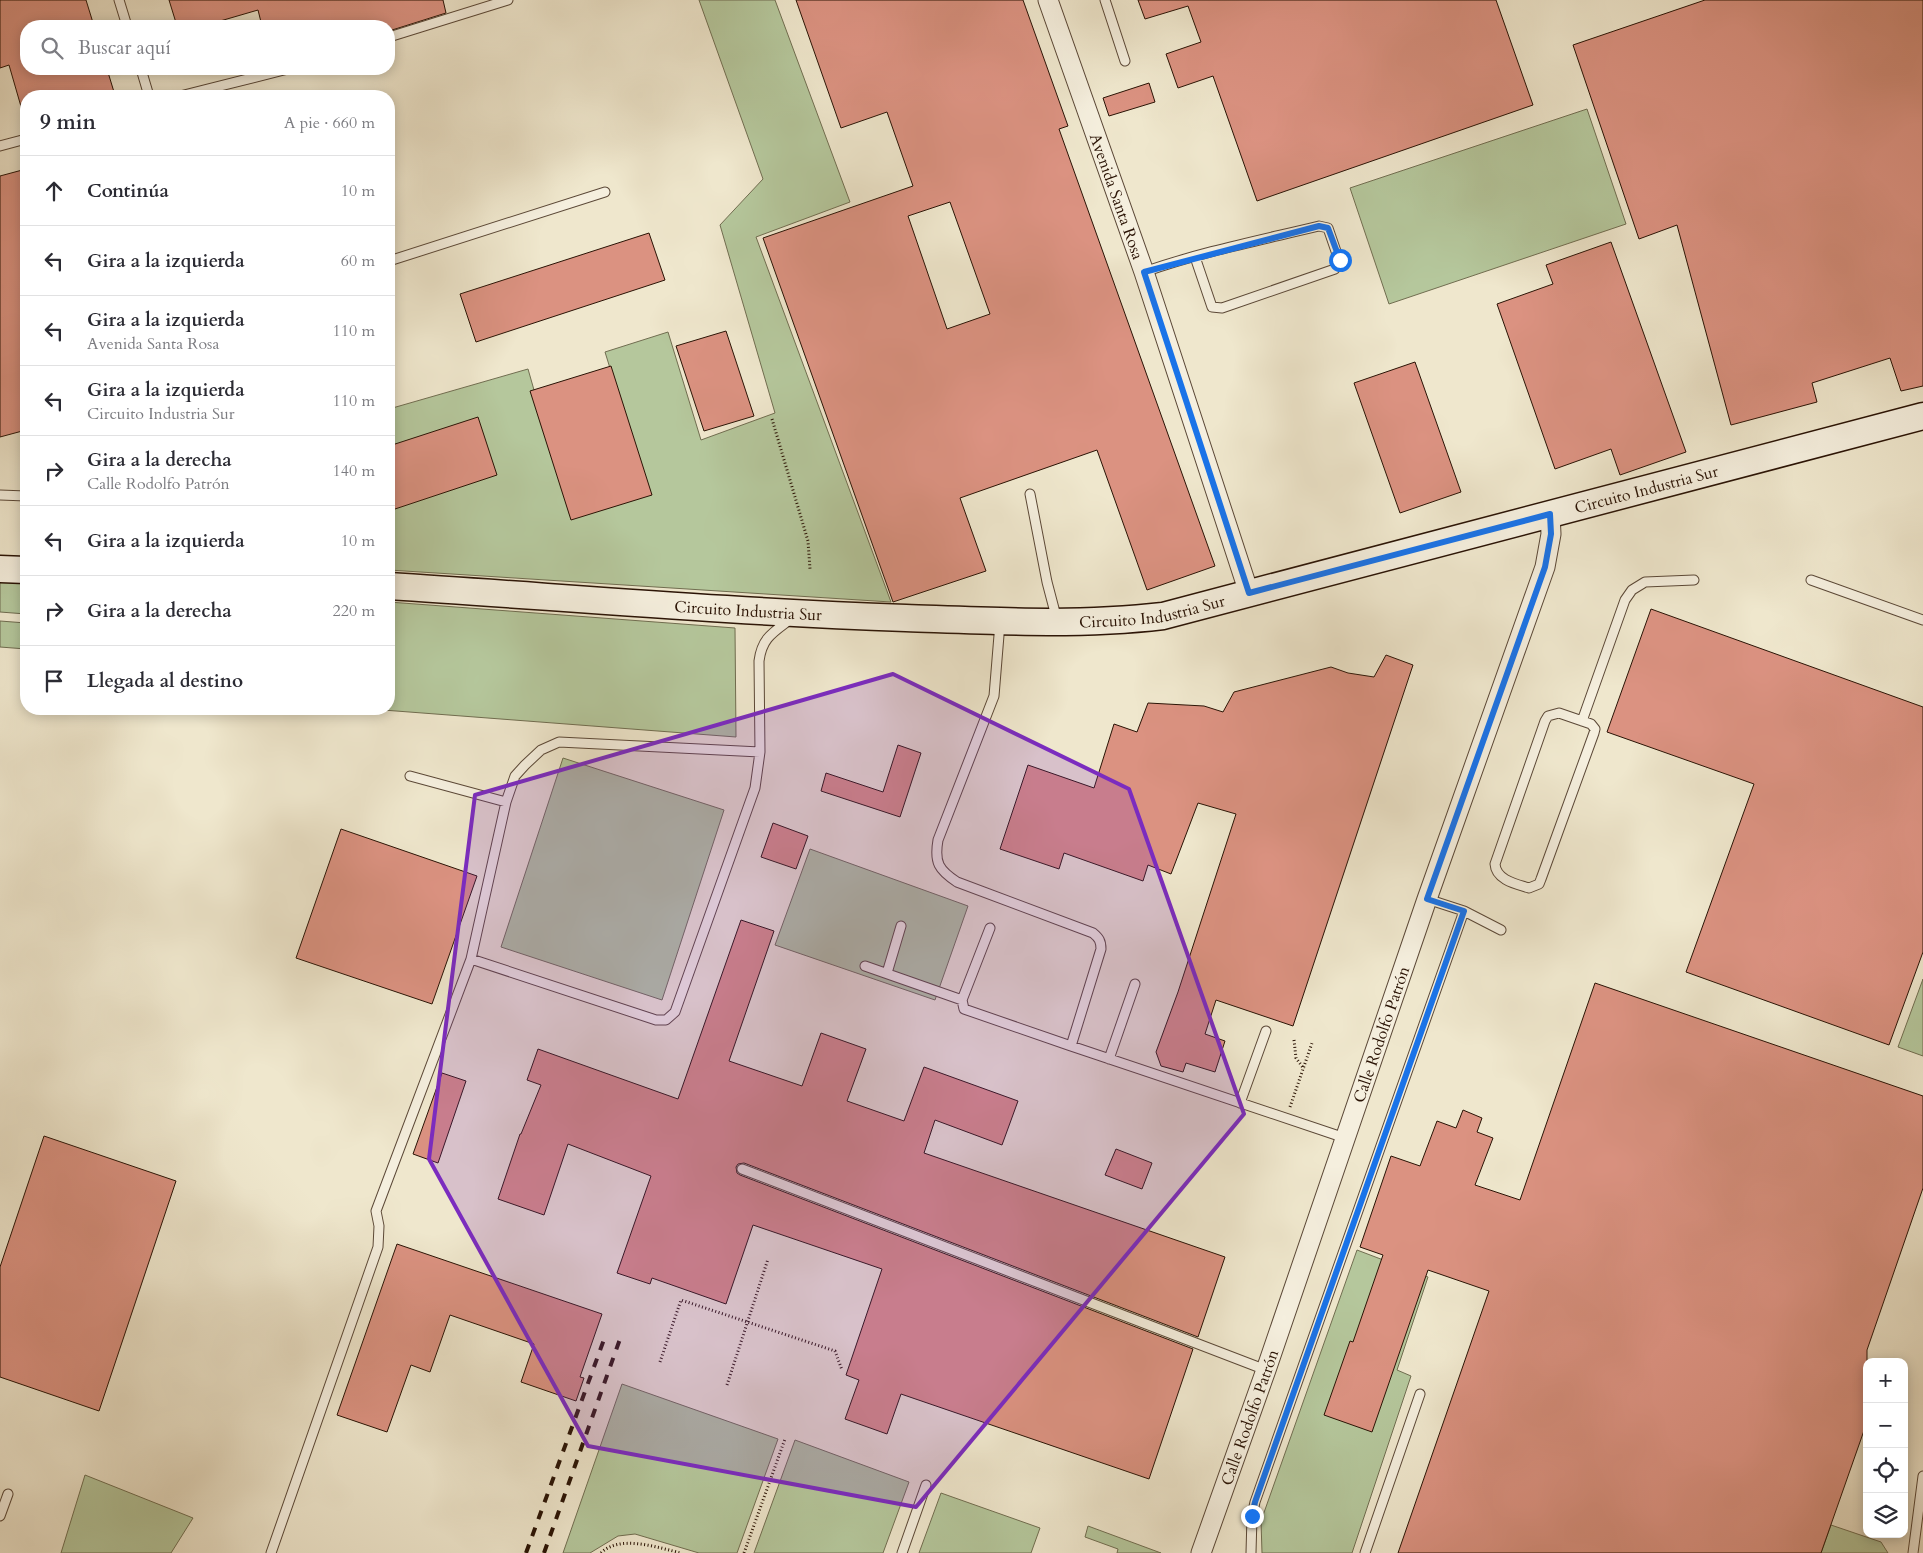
<!DOCTYPE html>
<html lang="es">
<meta charset="utf-8">
<style>
body{margin:0;font-family:Cardo,serif;background:#f2f2f3;color:#2b2b33}
.controls{position:absolute;right:15px;bottom:15px;display:grid;overflow:hidden;border-radius:10px;box-shadow:0 2px 12px #0003}
.controls button{width:45px;height:45px;display:grid;place-items:center;padding:0;border:0;border-bottom:1px solid #e1e1e2;background:#fff;color:#2b2b33;font:25px sans-serif}
.stop{position:absolute;width:15px;height:15px;margin:-11px;border:4px solid #1a73e8;border-radius:50%;background:#fff}
.stop.end{background:#1a73e8;border-color:#fff;box-shadow:0 1px 5px #0008}
.list{margin:0;padding:0;list-style:none}
h2{display:flex;justify-content:space-between;align-items:center;height:65px;margin:0;padding:0 20px;font-size:21px}
h2 small{font-size:16px;font-weight:400;color:#7c7c81}
.list li{display:grid;grid-template-columns:32px 1fr auto;gap:15px;align-items:center;box-sizing:border-box;height:70px;padding:0 20px;border-top:1px solid #e1e1e2}
.list b{display:block;font-size:19px;white-space:nowrap}
.list p{margin:0;font-size:16px;white-space:nowrap;color:#7c7c81}
.list em{font-size:16px;font-style:normal;color:#7c7c81}
.icon{flex:none;width:28px;height:28px;fill:none;stroke:currentColor;stroke-width:2;stroke-linecap:round;stroke-linejoin:round}
.map{position:relative;flex:none;width:1923px;height:1553px;overflow:hidden}
.search{position:absolute;background:#fff;box-shadow:0 2px 12px #0003;left:20px;top:20px;width:375px;height:55px;display:flex;align-items:center;gap:12px;box-sizing:border-box;padding:0 18px;border-radius:20px;color:#7c7c81;font-size:19px}
.panel{position:absolute;background:#fff;box-shadow:0 2px 12px #0003;left:20px;top:90px;width:375px;height:625px;border-radius:20px}
.map>svg:first-child{display:block}
</style>
<div class="map">
<svg width="1923" height="1553" viewBox="0 0 1923 1553">
<rect width="100%" height="100%" fill="#efe7cd"/>
<filter id="stains"><feTurbulence type="fractalNoise" baseFrequency=".004" numOctaves="4"/><feColorMatrix values="0 0 0 0 .2 0 0 0 0 .09 0 0 0 0 .02 0 0 0 .5 -.17"/></filter>
<radialGradient id="worn" r=".72"><stop offset=".6" stop-color="#630" stop-opacity="0"/><stop offset="1" stop-color="#630" stop-opacity=".3"/></radialGradient>
<path fill="#b5c79c" stroke="#706d50" d="M699,0H775L850,202L756,237L891,602L389,570V409L528,369L570,516L649,494L605,352L668,332L701,440L775,413L720,225L763,179Z
M1587,109L1626,224L1389,304L1350,188Z
M0,581L26,583V614L0,612Z
M389,602L735,628L736,737L370,709H389Z
M0,621L26,623V649L0,647Z
M563,758L724,810L662,1000L501,947Z
M810,849L968,906L935,1000L775,945Z
M1923,979V1056L1898,1047Z
M1357,1250L1428,1277L1397,1370L1411,1376L1352,1553H1262L1261,1521Z
M622,1384L778,1439L737,1553H699L635,1534L618,1536L590,1553H563Z
M795,1440L909,1482L883,1553H754Z
M85,1475L193,1518L171,1553H61Z
M941,1493L1040,1528L1031,1553H919Z
M1831,1525L1881,1542L1888,1553H1821Z
M1088,1526L1161,1553H1117L1118,1549L1085,1537Z"/>
<path fill="#db9281" stroke="#2a1305" fill-rule="evenodd" d="M0,0H86L94,26H26V69H107L114,92L100,96H26V109L22,110L9,65L0,68Z
M169,0H443L446,13L389,31V26H262L258,10L203,26H177Z
M796,0H1023L1068,126L1059,129L1215,566L1147,590L1097,450L960,498L986,571L893,602L763,238L913,186L887,112L841,128ZM950,202L990,314L947,329L908,216Z
M1138,0H1496L1533,105L1257,201L1213,76L1178,88L1166,54L1201,42L1188,6L1145,19Z
M1705,0H1923V386L1901,391L1890,358L1812,383L1817,402L1731,425L1677,225L1639,239L1573,45Z
M1149,83L1155,102L1109,116L1103,98Z
M26,169V430L0,437V176Z
M649,233L665,280L476,342L460,294Z
M1611,242L1686,452L1620,475L1611,449L1555,469L1497,304L1553,284L1546,265Z
M726,331L754,416L704,431L676,346Z
M1415,362L1461,492L1400,513L1354,383Z
M611,366L652,495L571,520L530,391Z
M478,417L497,475L389,511V446Z
M1651,609L1923,707V952L1889,1045L1686,972L1754,784L1607,732Z
M1386,655L1413,665L1293,1026L1216,1000L1205,1034L1225,1041L1215,1072L1186,1063L1183,1072L1161,1066L1156,1052L1178,992L1236,814L1198,803L1171,874L1148,865L1143,881L1064,853L1059,869L1000,849L1028,765L1094,788L1114,724L1137,732L1148,703L1204,706L1223,712L1234,692L1331,667L1348,673L1374,677Z
M898,745L921,753L900,817L821,791L826,773L883,792Z
M773,823L808,836L796,869L761,857Z
M341,829L477,876L432,1004L296,958Z
M741,920L774,931L729,1061L802,1086L821,1033L866,1049L847,1101L904,1121L924,1067L1018,1101L1002,1145L935,1120L924,1153L1225,1257L1198,1337L744,1163L738,1164L736,1167L737,1173L740,1175L1193,1349L1149,1479L901,1394L887,1434L845,1419L859,1380L846,1375L882,1269L753,1225L726,1304L652,1278L650,1284L617,1273L651,1176L568,1144L544,1215L498,1199L520,1134H521L541,1085L527,1080L538,1049L678,1099Z
M1595,983L1923,1096V1188L1867,1350V1422L1821,1553H1398L1489,1291L1428,1270L1372,1432L1324,1415L1350,1341L1353,1342L1383,1255L1360,1247L1391,1156L1420,1166L1437,1121L1456,1128L1463,1110L1482,1118L1477,1132L1493,1138L1475,1185L1520,1200Z
M442,1073L466,1081L438,1163L413,1154Z
M44,1136L176,1181L99,1411L0,1377V1267Z
M1116,1149L1152,1163L1142,1189L1105,1175Z
M397,1244L602,1314L580,1377L584,1378L576,1401L521,1382L534,1344L450,1315L430,1372L411,1365L387,1432L337,1415Z"/>
<g fill="none" stroke-linecap="round" stroke-linejoin="round">
<g stroke="#5b4837" stroke-width="11">
<path id="lane" d="M119,0L127,26
M1105,0L1125,61
M389,37L508,0
M141,69L149,96
M180,96L288,69
M0,146L26,139
M389,261L605,192
M1144,272C1201,252 1261,240 1319,226L1328,228L1339,260L1335,269L1222,308L1212,307L1195,257
M1030,494L1047,582L1057,620
M0,495L26,496
M1811,580L1923,620
M1000,623L994,696L938,840C934,863 939,870 957,882L1093,933C1099,938 1101,941 1101,949L1071,1046L1345,1138
M1559,713L1591,724L1595,729L1594,733L1541,879L1539,884L1529,888C1516,884 1496,880 1495,864L1545,721L1548,716Z
M1582,721L1625,600L1632,590L1645,582L1694,580
M760,752L559,742L541,750L525,765L515,776L506,802L471,959L656,1020H666L675,1012L755,788L760,752L759,661C762,637 774,632 792,618
M410,776L506,802
M1427,899L1464,911L1501,930
M990,928L962,1000L964,1009L1071,1046
M865,966L962,1000
M887,973L901,926
M1109,1059L1135,984
M1240,1103L1266,1031
M742,1169L1266,1370
M0,1516L8,1494
M271,1553L378,1247L379,1226L376,1211L471,959
M902,1553L926,1485
M1251,1553L1252,1516L1255,1502L1464,911
M1365,1553L1420,1394
M1913,1553L1923,1476"/>
</g>
<g stroke="#5b4837" stroke-width="21">
<g id="street">
<path id="s1" d="M1048,0L1144,272L1249,593"/>
<path id="s2" d="M1201,1553L1266,1370L1427,899L1545,567L1551,534L1550,514"/>
</g>
</g>
<g stroke="#2a1305" stroke-width="29">
<g id="secondary">
<path d="M0,569L26,570"/>
<path id="s3" d="M389,586C561,597 733,612 906,618C991,621 1078,626 1163,616L1923,416"/>
</g>
</g>
<path stroke="#2a1305" stroke-width="3" stroke-dasharray="1 2.5" stroke-linecap="butt" d="M772,419L808,541L810,569
M1294,1040L1296,1058L1304,1069
M1290,1107L1312,1043
M660,1362L681,1300L835,1351L842,1370
M727,1385L768,1259
M601,1553C620,1534 659,1548 681,1553
M744,1553L785,1439"/>
<use href="#lane" stroke="#f5efde" stroke-width="9"/>
<use href="#street" stroke="#f5efde" stroke-width="19"/>
<use href="#secondary" stroke="#f5efde" stroke-width="26"/>
<path stroke="#2a1305" stroke-width="4" stroke-dasharray="9 9" stroke-linecap="butt" d="M526,1553L606,1334
M544,1553L620,1339"/>
</g>
<g fill="none" stroke-linecap="round" stroke-linejoin="round">
<path stroke="#1a73e8" stroke-width="6" d="M1252,1516L1255,1502L1464,911L1427,899L1545,567L1551,534L1550,514L1249,593L1144,272L1319,226L1328,228L1340,260"/>
</g>
<path fill="#7b2cbf" fill-opacity="0.2" stroke="#7b2cbf" stroke-width="4" stroke-linejoin="round" d="M893,674L1129,789L1244,1114L916,1507L588,1446L429,1159L475,795Z"/>
<g text-anchor="middle" stroke-width="5" stroke-linejoin="round" paint-order="stroke">
<g font-size="16" fill="#2a1305" stroke="#f5efde">
<text dy="6" stroke="none"><textPath href="#s1" startOffset="208">Avenida Santa Rosa</textPath></text>
<text dy="6" stroke="none"><textPath href="#s3" startOffset="1275">Circuito Industria Sur</textPath></text>
<text dy="6" stroke="none"><textPath href="#s3" startOffset="765">Circuito Industria Sur</textPath></text>
<text dy="6" stroke="none"><textPath href="#s3" startOffset="360">Circuito Industria Sur</textPath></text>
<text dy="6" stroke="none"><textPath href="#s2" startOffset="549">Calle Rodolfo Patrón</textPath></text>
<text dy="6" stroke="none"><textPath href="#s2" startOffset="144">Calle Rodolfo Patrón</textPath></text>
</g>
</g>
<rect width="100%" height="100%" filter="url(#stains)"/>
<rect width="100%" height="100%" fill="url(#worn)"/>
</svg>
<div class="controls">
<button>+</button>
<button>−</button>
<button><svg class="icon" aria-label="locate" viewBox="0 0 24 24"><circle cx="12" cy="12" r="6"/><path d="M12 2v4M12 18v4M2 12h4M18 12h4"/></svg></button>
<button><svg class="icon" aria-label="layers" viewBox="0 0 24 24"><path d="M12 4l9 5-9 5-9-5zM3 14l9 5 9-5"/></svg></button>
</div>
<div class="stop" style="left:1340px;top:260px"></div>
<div class="stop end" style="left:1252px;top:1516px"></div>
<div class="search"><svg class="icon" aria-label="search" viewBox="0 0 24 24"><circle cx="10" cy="10" r="6"/><path d="M15 15l6 6"/></svg>Buscar aquí</div>
<section class="panel">
<h2>9 min<small>A pie · 660 m</small></h2>
<ul class="list">
<li><svg class="icon" aria-label="ahead" viewBox="0 0 24 24"><path d="M12 20V5M6 11l6-6 6 6"/></svg><div><b>Continúa</b></div><em>10 m</em></li>
<li><svg class="icon" aria-label="left" viewBox="0 0 24 24"><path d="M17 20v-9H6M10 6l-5 5 5 5"/></svg><div><b>Gira a la izquierda</b></div><em>60 m</em></li>
<li><svg class="icon" aria-label="left" viewBox="0 0 24 24"><path d="M17 20v-9H6M10 6l-5 5 5 5"/></svg><div><b>Gira a la izquierda</b><p>Avenida Santa Rosa</p></div><em>110 m</em></li>
<li><svg class="icon" aria-label="left" viewBox="0 0 24 24"><path d="M17 20v-9H6M10 6l-5 5 5 5"/></svg><div><b>Gira a la izquierda</b><p>Circuito Industria Sur</p></div><em>110 m</em></li>
<li><svg class="icon" aria-label="right" viewBox="0 0 24 24"><path d="M7 20v-9h11M14 6l5 5-5 5"/></svg><div><b>Gira a la derecha</b><p>Calle Rodolfo Patrón</p></div><em>140 m</em></li>
<li><svg class="icon" aria-label="left" viewBox="0 0 24 24"><path d="M17 20v-9H6M10 6l-5 5 5 5"/></svg><div><b>Gira a la izquierda</b></div><em>10 m</em></li>
<li><svg class="icon" aria-label="right" viewBox="0 0 24 24"><path d="M7 20v-9h11M14 6l5 5-5 5"/></svg><div><b>Gira a la derecha</b></div><em>220 m</em></li>
<li><svg class="icon" aria-label="arrive" viewBox="0 0 24 24"><path d="M6 21V4h12l-3 4 3 4H6"/></svg><div><b>Llegada al destino</b></div></li>
</ul>
</section>
</div>
